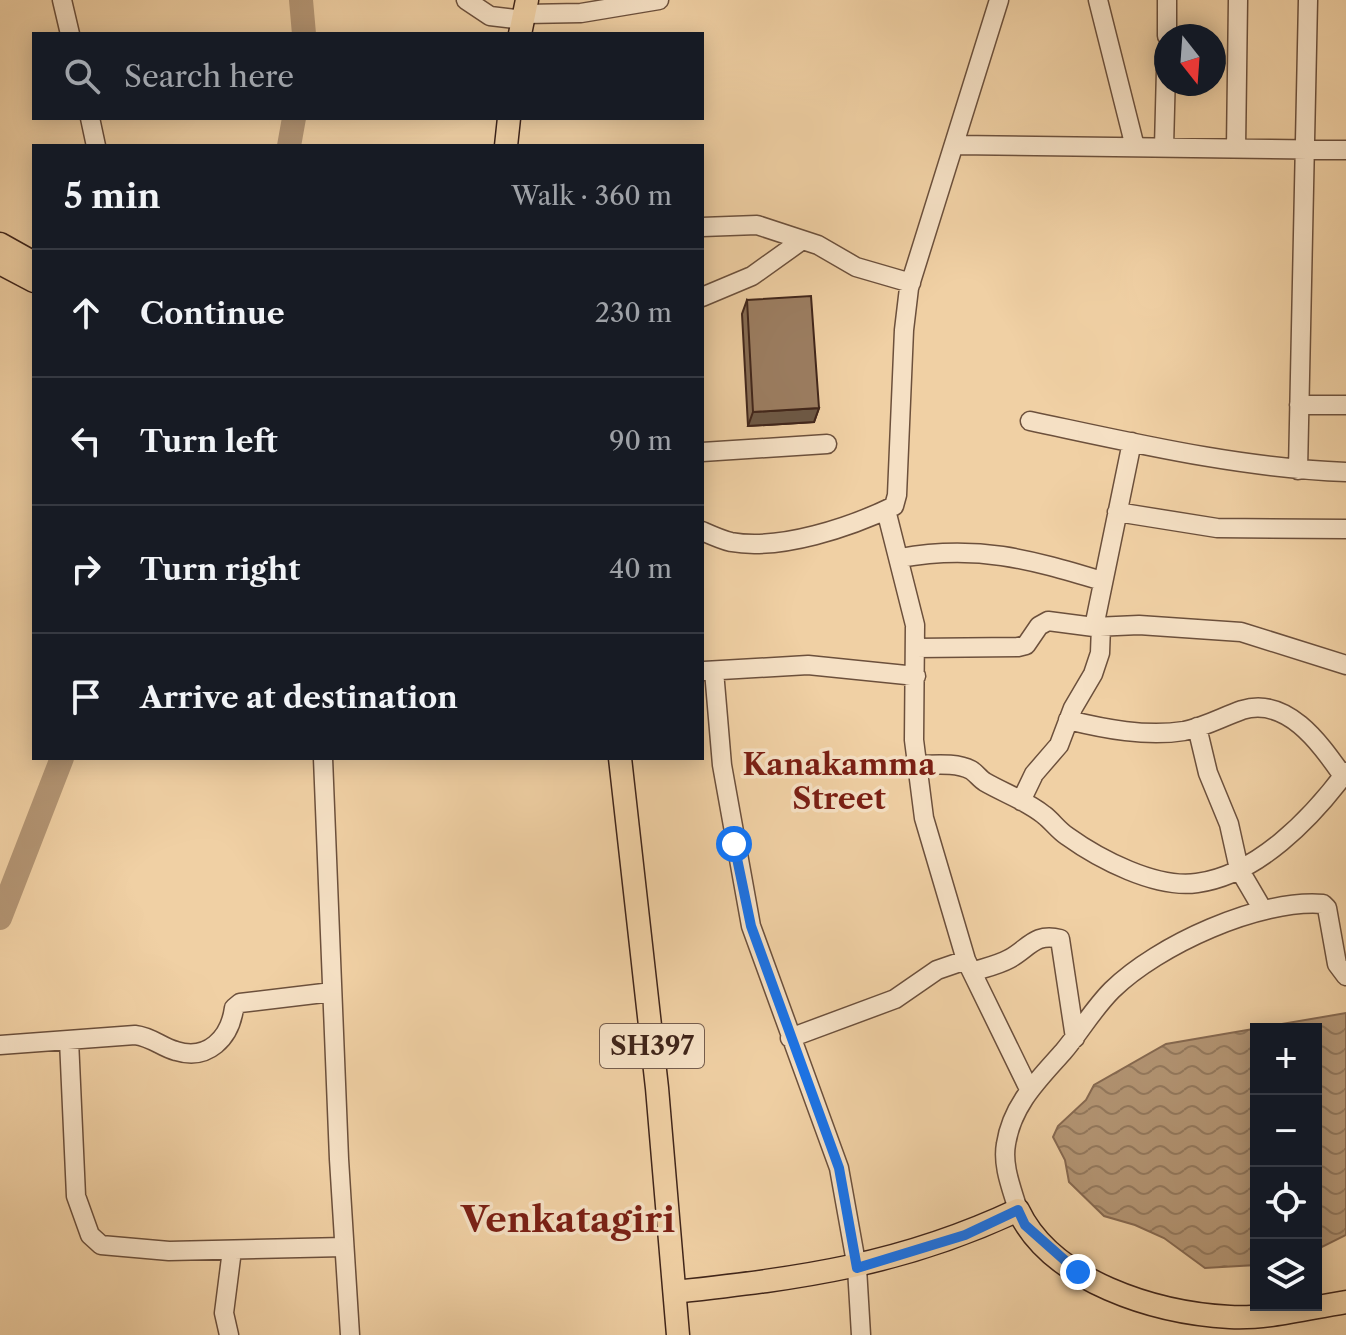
<!DOCTYPE html>
<meta charset="utf-8">
<style>
body{margin:0;font-family:"Libre Caslon Text",serif;background:#20242c;color:#f1f3f6}
.controls{position:absolute;right:24px;bottom:24px;display:grid;overflow:hidden;border-radius:0px;box-shadow:0 4px 20px #0003}
.controls button{width:72px;height:72px;display:grid;place-items:center;padding:0;border:0;border-bottom:2px solid #363941;background:#171b24;color:#f1f3f6;font:40px sans-serif}
.compass{position:absolute;left:1154px;top:24px;width:72px;height:72px;border-radius:50%;background:#171b24;box-shadow:0 4px 20px #0003;rotate:163deg}
.stop{position:absolute;width:24px;height:24px;margin:-18px;border:6px solid #1a73e8;border-radius:50%;background:#fff}
.stop.end{background:#1a73e8;border-color:#fff;box-shadow:0 2px 8px #0008}
.list{margin:0;padding:0;list-style:none}
h2{display:flex;justify-content:space-between;align-items:center;height:104px;margin:0;padding:0 32px;font-size:34px}
h2 small{font-size:26px;font-weight:400;color:#9ea1a6}
.list li{display:grid;grid-template-columns:52px 1fr auto;gap:24px;align-items:center;box-sizing:border-box;height:128px;padding:0 32px;border-top:2px solid #363941}
.list b{display:block;font-size:30px;white-space:nowrap}
.list em{font-size:26px;font-style:normal;color:#9ea1a6}
.icon{flex:none;width:44px;height:44px;fill:none;stroke:currentColor;stroke-width:2;stroke-linecap:round;stroke-linejoin:round}
.map{position:relative;flex:none;width:1346px;height:1335px;overflow:hidden}
.search{position:absolute;background:#171b24;box-shadow:0 4px 20px #0003;left:32px;top:32px;width:672px;height:88px;display:flex;align-items:center;gap:20px;box-sizing:border-box;padding:0 28px;border-radius:0px;color:#9ea1a6;font-size:30px}
.panel{position:absolute;background:#171b24;box-shadow:0 4px 20px #0003;left:32px;top:144px;width:672px;height:616px;border-radius:0px}
.map>svg:first-child{display:block}
</style>
<div class="map">
<svg width="1346" height="1335" viewBox="0 0 1346 1335">
<defs>
<pattern id="water-waves" width="16" height="10" patternUnits="userSpaceOnUse" patternTransform="scale(2)"><rect width="16" height="10" fill="#b49675"/><path d="M0 5q4-4 8 0t8 0" fill="none" stroke="#947a5f"/></pattern>
</defs>
<rect width="100%" height="100%" fill="#f0d0a4"/>
<filter id="stains"><feTurbulence type="fractalNoise" baseFrequency=".0025" numOctaves="4"/><feColorMatrix values="0 0 0 0 .2 0 0 0 0 .09 0 0 0 0 .02 0 0 0 .5 -.17"/></filter>
<radialGradient id="worn" r=".72"><stop offset=".6" stop-color="#630" stop-opacity="0"/><stop offset="1" stop-color="#630" stop-opacity=".3"/></radialGradient>
<path fill="url(#water-waves)" stroke="#866951" stroke-width="2" d="M1346,1013V1235L1316,1250V1029H1256V1265L1205,1268L1164,1238L1135,1225L1104,1216L1069,1182L1065,1160L1053,1137L1058,1126L1086,1100L1094,1085L1166,1044Z"/>
<g fill="none" stroke-linecap="round" stroke-linejoin="round">
<path stroke="#b49675" stroke-width="24" d="M301,0L304,34
M289,146L294,118
M0,918L62,758"/>
<g stroke="#6c503c" stroke-width="21">
<path id="minor" d="M62,0L70,34
M466,0L490,16L523,20
M1098,0L1135,147
M525,14L581,13L659,0
M1167,36V0
M90,118L96,146
M956,145L1346,150
M1164,147L1166,70
M1236,148L1238,0
M702,227L757,225L818,245L856,267L911,283
M702,297L752,276L801,241
M1299,405H1346
M1030,421C1134,443 1239,468 1346,472
M702,452L827,444
M1298,470L1308,0
M886,510L915,625L914,740L924,818L966,960L1029,1089
M1117,512L1217,528L1346,529
M702,531C711,535 722,540 731,542C780,551 851,527 894,506L897,495L904,330L909,288L999,0
M900,558C976,544 1029,559 1102,581
M1094,627L1132,442
M915,648L1018,647L1026,645L1039,626L1048,621L1094,627L1139,625L1241,632L1346,665
M704,671L808,665L916,676
M714,671L722,765L751,926L839,1168L857,1268L861,1335
M1068,720C1105,729 1146,737 1184,731C1205,727 1222,717 1242,710C1288,696 1321,745 1343,776
M1197,727L1208,773L1229,824L1239,869L1263,910
M323,758L339,1159L350,1335
M917,765C933,765 956,762 971,770C976,773 980,779 985,782C1004,793 1027,801 1044,815C1052,821 1058,830 1067,836C1099,859 1156,889 1197,883C1257,875 1311,819 1346,772
M1021,801L1034,774L1059,745L1073,708L1093,674L1100,653L1101,626
M972,972C984,968 998,965 1009,959C1028,949 1035,932 1060,939L1075,1038
M790,1038L895,999L937,970L966,960
M69,1040L76,1196L90,1235L101,1245L169,1251L344,1247
M0,1045L135,1035C152,1037 161,1047 176,1051C208,1061 230,1038 234,1008L240,1003L332,992
M1018,1210C1012,1189 1002,1166 1006,1144C1012,1105 1038,1080 1063,1052C1080,1032 1093,1009 1112,990C1158,945 1259,899 1323,904L1327,908L1337,964L1346,976
M229,1335L224,1313L232,1250"/>
</g>
<g stroke="#40251a" stroke-width="25">
<path id="major" d="M520,34L527,0
M506,146L509,118
M0,244L34,263
M0,263L34,281
M620,758L657,1088L678,1335
M675,1292C802,1278 901,1265 1018,1210C1052,1282 1156,1313 1230,1317C1268,1319 1308,1308 1346,1302"/>
</g>
<use href="#minor" stroke="#f5e0c4" stroke-width="18"/>
<use href="#major" stroke="#f0d0a4" stroke-width="22"/>
</g>
<path fill="#866c54" stroke="#40251a" stroke-width="2" d="M747,300L819,408L814,422L748,426L742,314Z"/>
<path fill="#6d5845" stroke="#40251a" stroke-width="2" d="M819,408L814,422L748,426L753,412Z"/>
<path fill="#9c7e62" stroke="#40251a" stroke-width="2" d="M811,296L819,408L753,412L747,300Z"/>
<g fill="none" stroke-linecap="round" stroke-linejoin="round">
<path stroke="#1a73e8" stroke-width="10" d="M734,844L751,926L839,1168L857,1268L965,1235L1018,1210L1025,1225L1078,1272"/>
</g>
<g text-anchor="middle" stroke-width="7" stroke-linejoin="round" paint-order="stroke">
<rect fill="#f5e0c4" stroke="#765d4d" stroke-width="2" x="600" y="1024" width="104" height="44" rx="6"/>
<g font-size="26" font-weight="bold" fill="#40251a">
<text x="652" y="1055">SH397</text>
</g>
<g font-size="30" font-weight="bold" fill="#7a1f14" stroke="#f5e0c4">
<text x="839" y="775">Kanakamma<tspan x="839" dy="34">Street</tspan></text>
</g>
<g font-size="36" font-weight="bold" fill="#7a1f14" stroke="#f5e0c4">
<text x="568" y="1232">Venkatagiri</text>
</g>
</g>
<rect width="100%" height="100%" filter="url(#stains)"/>
<rect width="100%" height="100%" fill="url(#worn)"/>
</svg>
<div class="controls">
<button>+</button>
<button>−</button>
<button><svg class="icon" aria-label="locate" viewBox="0 0 24 24"><circle cx="12" cy="12" r="6"/><path d="M12 2v4M12 18v4M2 12h4M18 12h4"/></svg></button>
<button><svg class="icon" aria-label="layers" viewBox="0 0 24 24"><path d="M12 4l9 5-9 5-9-5zM3 14l9 5 9-5"/></svg></button>
</div>
<svg class="compass" viewBox="-18 -18 36 36"><path d="M0-13l5 13h-10z" fill="#e53935"/><path d="M0 13l5-13h-10z" fill="#9ea1a6"/></svg>
<div class="stop" style="left:734px;top:844px"></div>
<div class="stop end" style="left:1078px;top:1272px"></div>
<div class="search"><svg class="icon" aria-label="search" viewBox="0 0 24 24"><circle cx="10" cy="10" r="6"/><path d="M15 15l6 6"/></svg>Search here</div>
<section class="panel">
<h2>5 min<small>Walk · 360 m</small></h2>
<ul class="list">
<li><svg class="icon" aria-label="ahead" viewBox="0 0 24 24"><path d="M12 20V5M6 11l6-6 6 6"/></svg><div><b>Continue</b></div><em>230 m</em></li>
<li><svg class="icon" aria-label="left" viewBox="0 0 24 24"><path d="M17 20v-9H6M10 6l-5 5 5 5"/></svg><div><b>Turn left</b></div><em>90 m</em></li>
<li><svg class="icon" aria-label="right" viewBox="0 0 24 24"><path d="M7 20v-9h11M14 6l5 5-5 5"/></svg><div><b>Turn right</b></div><em>40 m</em></li>
<li><svg class="icon" aria-label="arrive" viewBox="0 0 24 24"><path d="M6 21V4h12l-3 4 3 4H6"/></svg><div><b>Arrive at destination</b></div></li>
</ul>
</section>
</div>
